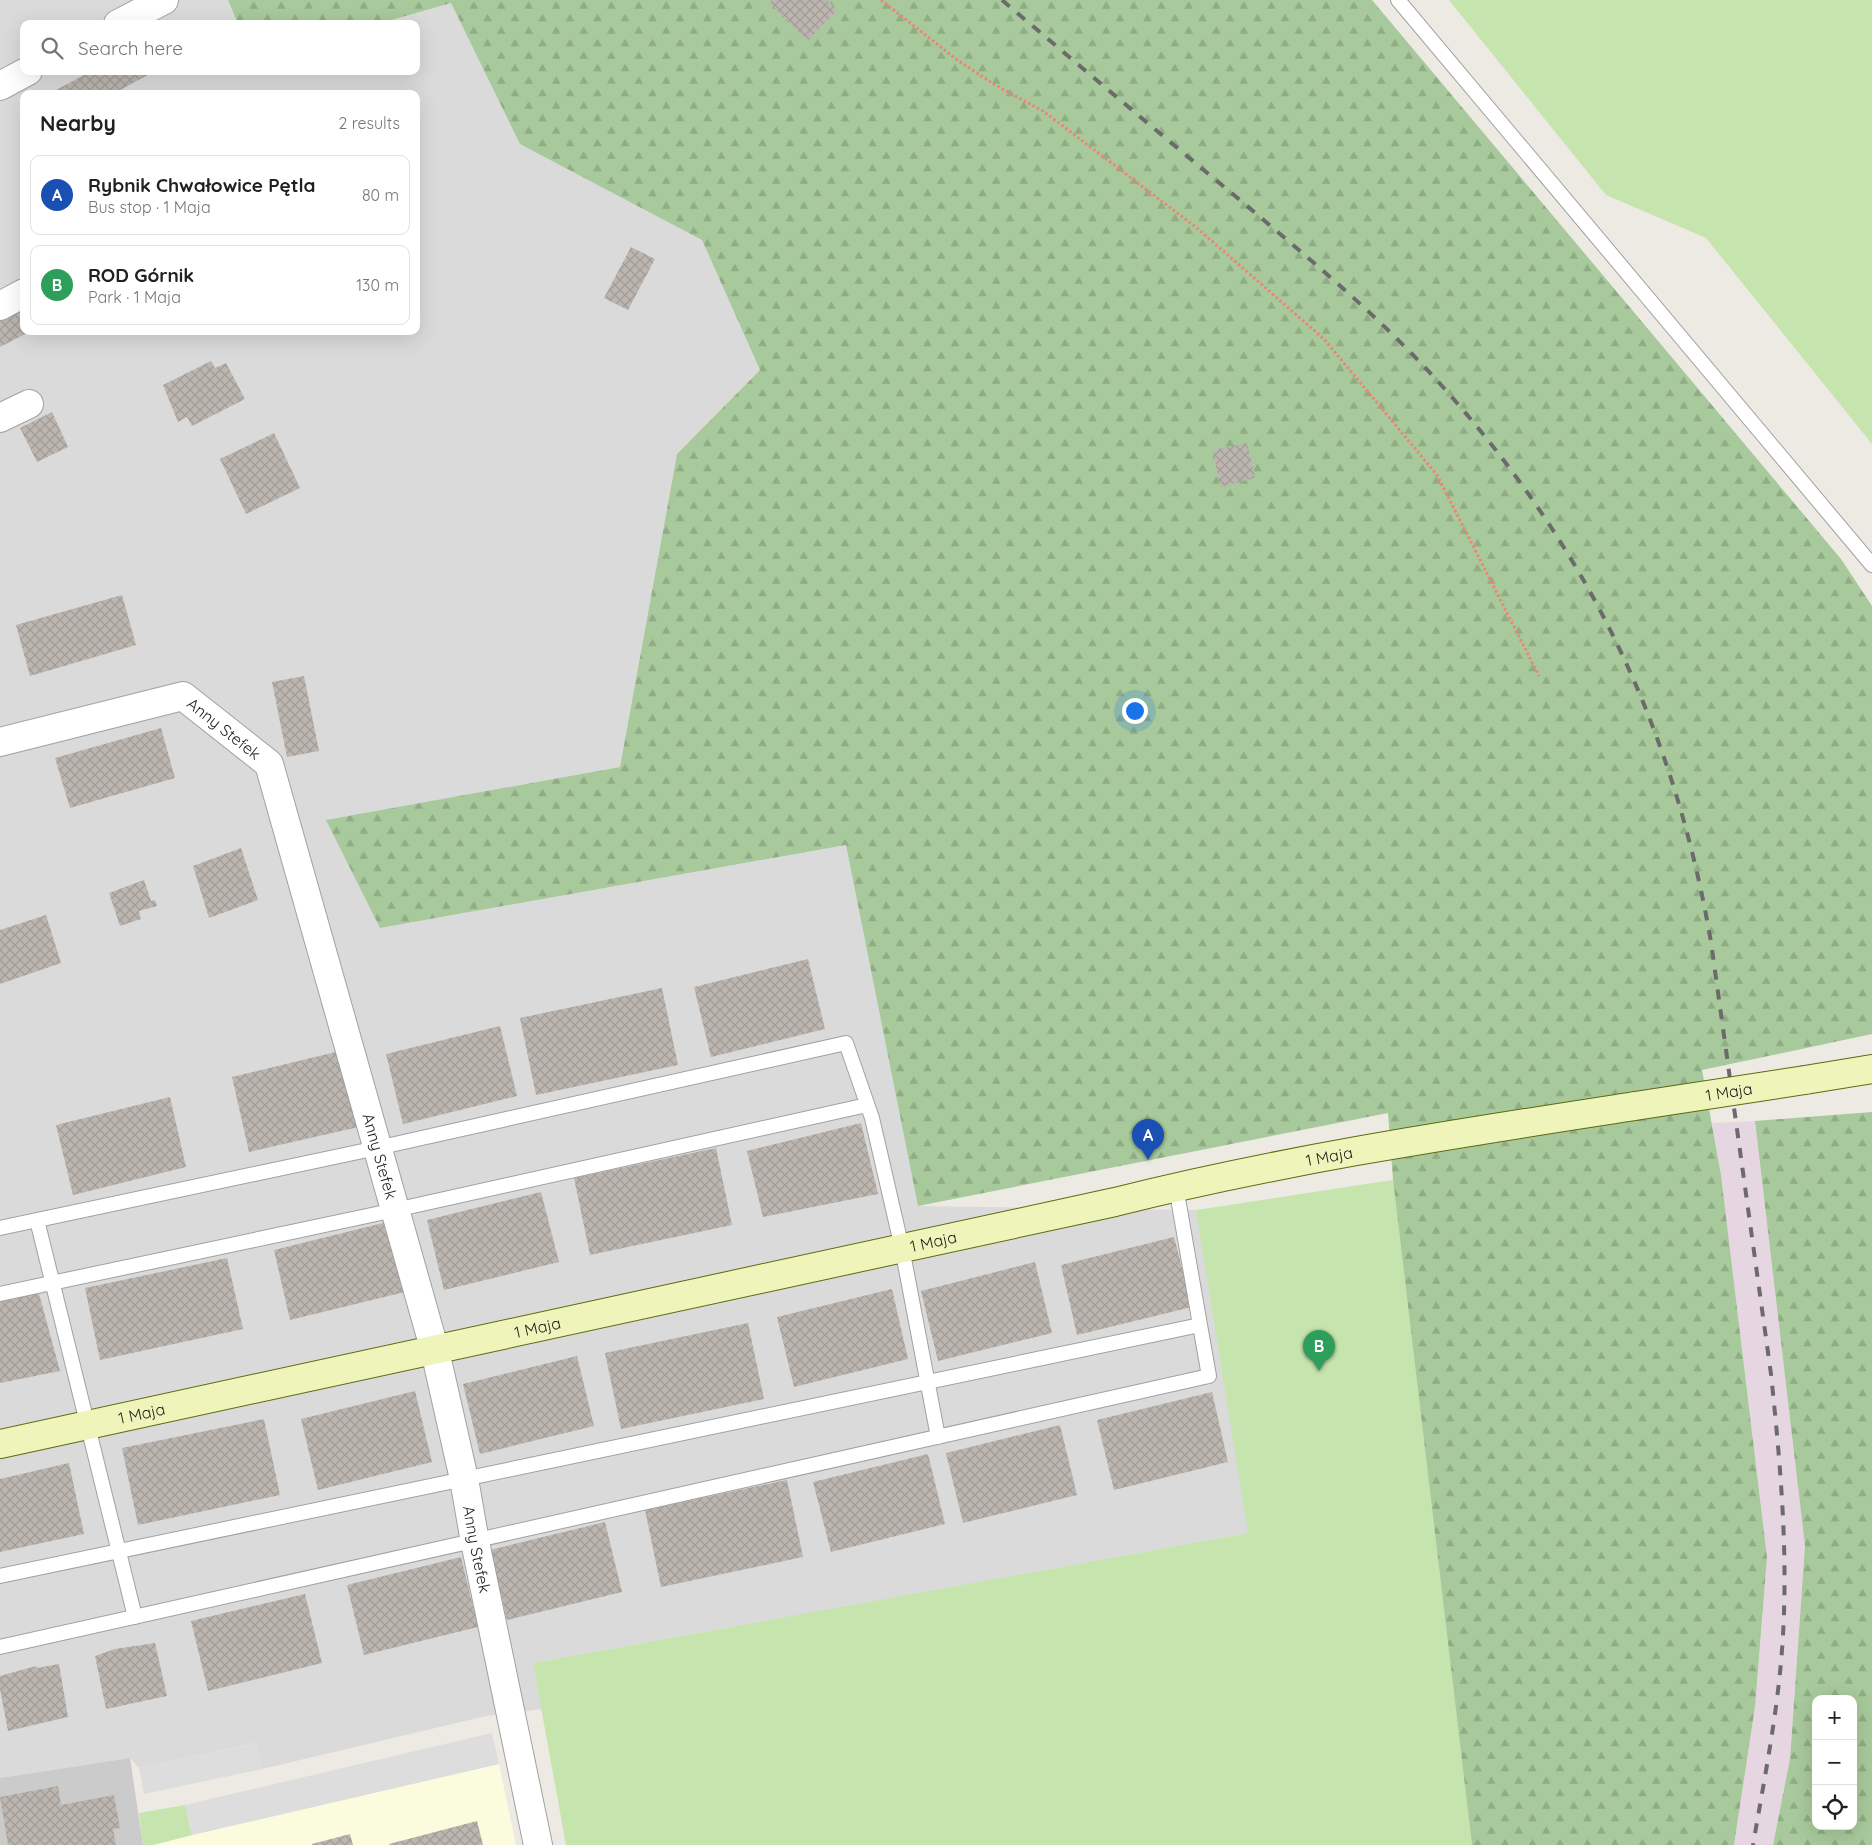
<!DOCTYPE html>
<meta charset="utf-8">
<style>
body{margin:0;font-family:Quicksand,sans-serif;background:#f2f2f2;color:#202124}
.controls{position:absolute;right:15px;bottom:15px;display:grid;overflow:hidden;border-radius:10px;box-shadow:0 5px 20px #0002}
.controls button{width:45px;height:45px;display:grid;place-items:center;padding:0;border:0;border-bottom:1px solid #e0e0e0;background:#fff;color:#202124;font:25px sans-serif}
.you{position:absolute;left:1134px;top:710px;width:18px;height:18px;margin:-12px;border:4px solid #fff;border-radius:50%;background:#1a73e8;box-shadow:0 0 0 8px #1a73e833}
.badge{display:grid;place-items:center;width:32px;height:32px;border-radius:50%;background:#0b8043;color:#fff;font-size:16px;font-weight:700}
.pin{position:absolute;translate:-50% -41px;filter:drop-shadow(0 1px 2px #0008)}
.pin::after{content:'';position:absolute;top:26px;width:18px;height:15px;background:inherit;clip-path:polygon(0 0,100% 0,50% 100%)}
.list{margin:0;padding:0;list-style:none}
h2{display:flex;justify-content:space-between;align-items:center;height:65px;margin:0;padding:0 20px;font-size:21px}
h2 small{font-size:16px;font-weight:400;color:#757577}
.list li{display:grid;grid-template-columns:32px 1fr auto;gap:15px;align-items:center;box-sizing:border-box;height:80px;margin:0 10px 10px;padding:0 10px;border:1px solid #e0e0e0;border-radius:10px}
.list b{display:block;font-size:19px;white-space:nowrap}
.list p{margin:0;font-size:16px;white-space:nowrap;color:#757577}
.list em{font-size:16px;font-style:normal;color:#757577}
.icon{flex:none;width:28px;height:28px;fill:none;stroke:currentColor;stroke-width:2;stroke-linecap:round;stroke-linejoin:round}
.map{position:relative;flex:none;width:1872px;height:1845px;overflow:hidden}
.search{position:absolute;background:#fff;box-shadow:0 5px 20px #0002;left:20px;top:20px;width:400px;height:55px;display:flex;align-items:center;gap:12px;box-sizing:border-box;padding:0 18px;border-radius:10px;color:#757577;font-size:19px}
.panel{position:absolute;background:#fff;box-shadow:0 5px 20px #0002;left:20px;top:90px;width:400px;height:245px;border-radius:10px}
.map>svg:first-child{display:block}
</style>
<div class="map">
<svg width="1872" height="1845" viewBox="0 0 1872 1845">
<defs>
<pattern id="forest-firs" width="22" height="20" patternUnits="userSpaceOnUse" patternTransform="scale(1.25)"><rect width="22" height="20" fill="#a7c99b"/><path d="M5 1l3.5 6h-7zM16 11l3.5 6h-7z" fill="#8fac85"/></pattern>
<pattern id="building-cross-hatch" width="8" height="8" patternUnits="userSpaceOnUse" patternTransform="scale(1.25)"><rect width="8" height="8" fill="#bdb6b0"/><path d="M0 0l8 8M0 8l8-8" fill="none" stroke="#a29c97"/></pattern>
</defs>
<rect width="100%" height="100%" fill="#edeae3"/>
<path fill="#dbdada" fill-rule="evenodd" d="M0,0H228L238,24H24V71H416V24H378L451,3L515,132L702,240L760,370L677,454L620,767L327,820L380,928L846,845L918,1206L1196,1210L1249,1533L533,1663L542,1709L486,1716L262,1769L256,1743L139,1768L130,1758L0,1778ZM24,94H416V331H24Z"/>
<path fill="#e6d6e2" d="M1755,1121L1805,1546L1790,1759L1773,1845H1734L1755,1707L1767,1557L1721,1175L1712,1123Z"/>
<path fill="#fbfcdd" d="M499,1764L516,1845H153L192,1835Z"/>
<path fill="#cbcbcb" d="M130,1758L143,1845H0V1778Z"/>
<path fill="#c6e4ad" d="M1449,0H1872V444L1706,238L1606,195Z
M1393,1180L1472,1845H566L533,1663L1248,1533L1196,1210Z
M185,1805L192,1835L153,1845H143L139,1813Z"/>
<path fill="url(#forest-firs)" fill-rule="evenodd" d="M228,0H1372L1841,559L1872,606V1034L1702,1070L1721,1175L1767,1557L1755,1707L1734,1845H1472L1393,1180L1388,1113L918,1206L846,845L380,928L326,820L620,767L677,454L760,370L702,240L520,144L451,3L378,24H238Z
M1872,1112V1845H1773L1790,1759L1805,1546L1755,1121ZM1816,1699H1853V1826H1816Z"/>
<path fill="#ddd" d="M492,1733L499,1764L192,1835L185,1805Z
M257,1743L262,1769L144,1794L139,1768Z"/>
<path fill="url(#building-cross-hatch)" d="M772,0H827L837,10L808,41L769,3Z
M91,71H155L113,94H49Z
M631,247L655,259L628,310L604,298Z
M24,308L22,325L27,333L0,347V321Z
M211,361L215,368L226,363L245,399L192,426L187,417L178,422L163,385Z
M52,412L68,447L37,462L20,428Z
M274,433L300,488L246,514L220,459Z
M1247,443L1255,478L1220,487L1213,450Z
M122,595L136,645L30,676L16,625Z
M304,676L319,751L287,757L272,682Z
M161,728L175,778L70,808L55,758Z
M241,848L258,900L209,918L193,866Z
M144,880L151,901L155,900L157,906L139,911L141,919L120,926L109,893Z
M46,915L61,963L0,984V930Z
M808,959L825,1029L711,1057L694,987Z
M662,988L678,1065L536,1095L520,1018Z
M500,1026L517,1096L403,1124L386,1054Z
M344,1050L363,1126L249,1152L232,1077Z
M170,1097L186,1167L73,1195L56,1125Z
M861,1123L878,1194L763,1217L747,1151Z
M716,1148L732,1225L590,1255L574,1178Z
M541,1192L559,1262L444,1290L427,1220Z
M387,1222L405,1292L290,1320L274,1250Z
M1174,1237L1192,1307L1077,1335L1061,1265Z
M227,1258L243,1329L100,1360L85,1288Z
M1035,1262L1052,1333L938,1361L921,1291Z
M892,1289L908,1359L794,1387L777,1317Z
M38,1290L60,1371L0,1383V1298Z
M748,1323L764,1399L621,1429L605,1353Z
M577,1356L594,1426L480,1454L463,1384Z
M415,1391L432,1462L318,1490L301,1419Z
M1212,1392L1228,1462L1114,1490L1097,1420Z
M264,1419L280,1495L138,1525L122,1448Z
M1060,1425L1077,1495L963,1523L946,1453Z
M928,1454L945,1524L831,1552L813,1482Z
M69,1463L84,1534L0,1552V1479Z
M787,1480L803,1557L661,1587L645,1510Z
M605,1522L622,1592L507,1620L490,1550Z
M461,1557L478,1627L364,1655L347,1585Z
M305,1594L322,1663L208,1691L191,1621Z
M155,1643L167,1696L106,1709L95,1656L115,1649Z
M59,1664L68,1717L8,1731L0,1689V1676L36,1666L37,1668Z
M58,1786L61,1805L114,1795L120,1828L113,1829L116,1845H8L0,1797Z
M477,1821L483,1845H389V1844Z
M350,1834L353,1845H312V1844Z"/>
<g fill="none" stroke-linecap="round" stroke-linejoin="round">
<g stroke="#a1a1a1" stroke-width="16">
<path id="lane" d="M1398,0L1872,565
M37,1220L135,1617
M0,1228L377,1148L846,1043L872,1118L902,1248L938,1437
M0,1294L395,1210L867,1105
M0,1576L1200,1325L1176,1187
M0,1647L1209,1376L1200,1325"/>
</g>
<g stroke="#a1a1a1" stroke-width="30">
<g id="street">
<path d="M118,24L164,0"/>
<path d="M0,86L28,71"/>
<path d="M0,306L24,293"/>
<path d="M0,418L29,404"/>
<path id="s1" d="M0,742L183,696L269,764L435,1351L464,1479L475,1542L538,1845"/>
</g>
</g>
<g stroke="#5d6a0d" stroke-width="30">
<g id="secondary">
<path d="M1805,1080L1872,1069"/>
<path id="s2" d="M0,1444L1115,1202C1286,1159 1461,1133 1635,1106"/>
</g>
</g>
<path stroke="#ee8473" stroke-width="3" stroke-dasharray="2.5 2.5" stroke-linecap="butt" d="M881,0L956,59L995,85L1043,111L1197,228L1324,339L1437,475L1539,676"/>
<use href="#lane" stroke="#fff" stroke-width="14"/>
<use href="#street" stroke="#fff" stroke-width="28"/>
<use href="#secondary" stroke="#eff4bb" stroke-width="28"/>
<path stroke="#6b6b6b" stroke-width="4" stroke-dasharray="10 10" stroke-linecap="butt" d="M1002,0C1081,67 1160,134 1240,200C1306,256 1374,312 1433,376C1584,541 1673,722 1711,942L1771,1374C1780,1460 1788,1548 1783,1635C1779,1706 1765,1775 1753,1845"/>
<g stroke="#5d6a0d" stroke-width="30" stroke-linecap="butt">
<g id="secondary-bridge">
<path id="s3" d="M1635,1106L1805,1080"/>
</g>
</g>
<use href="#secondary-bridge" stroke="#eff4bb" stroke-width="28"/>
</g>
<g text-anchor="middle" stroke-width="5" stroke-linejoin="round" paint-order="stroke">
<g font-size="16" fill="#1d1d1d" stroke="#fff">
<text dy="6" stroke="none"><textPath href="#s1" startOffset="241">Anny Stefek</textPath></text>
<text dy="6" stroke="none"><textPath href="#s3" startOffset="95">1 Maja</textPath></text>
<text dy="6" stroke="none"><textPath href="#s2" startOffset="1360">1 Maja</textPath></text>
<text dy="6" stroke="none"><textPath href="#s1" startOffset="706">Anny Stefek</textPath></text>
<text dy="6" stroke="none"><textPath href="#s2" startOffset="955">1 Maja</textPath></text>
<text dy="6" stroke="none"><textPath href="#s2" startOffset="550">1 Maja</textPath></text>
<text dy="6" stroke="none"><textPath href="#s2" startOffset="145">1 Maja</textPath></text>
<text dy="6" stroke="none"><textPath href="#s1" startOffset="1111">Anny Stefek</textPath></text>
</g>
</g>
</svg>
<div class="controls">
<button>+</button>
<button>−</button>
<button><svg class="icon" aria-label="locate" viewBox="0 0 24 24"><circle cx="12" cy="12" r="6"/><path d="M12 2v4M12 18v4M2 12h4M18 12h4"/></svg></button>
</div>
<div class="you"></div>
<div class="pin badge" style="left:1148px;top:1160px;background:#1a4fb4">A</div>
<div class="pin badge" style="left:1319px;top:1371px;background:#2e9e5b">B</div>
<div class="search"><svg class="icon" aria-label="search" viewBox="0 0 24 24"><circle cx="10" cy="10" r="6"/><path d="M15 15l6 6"/></svg>Search here</div>
<section class="panel">
<h2>Nearby<small>2 results</small></h2>
<ul class="list">
<li><span class="badge" style="background:#1a4fb4">A</span><div><b>Rybnik Chwałowice Pętla</b><p>Bus stop · 1 Maja</p></div><em>80 m</em></li>
<li><span class="badge" style="background:#2e9e5b">B</span><div><b>ROD Górnik</b><p>Park · 1 Maja</p></div><em>130 m</em></li>
</ul>
</section>
</div>
